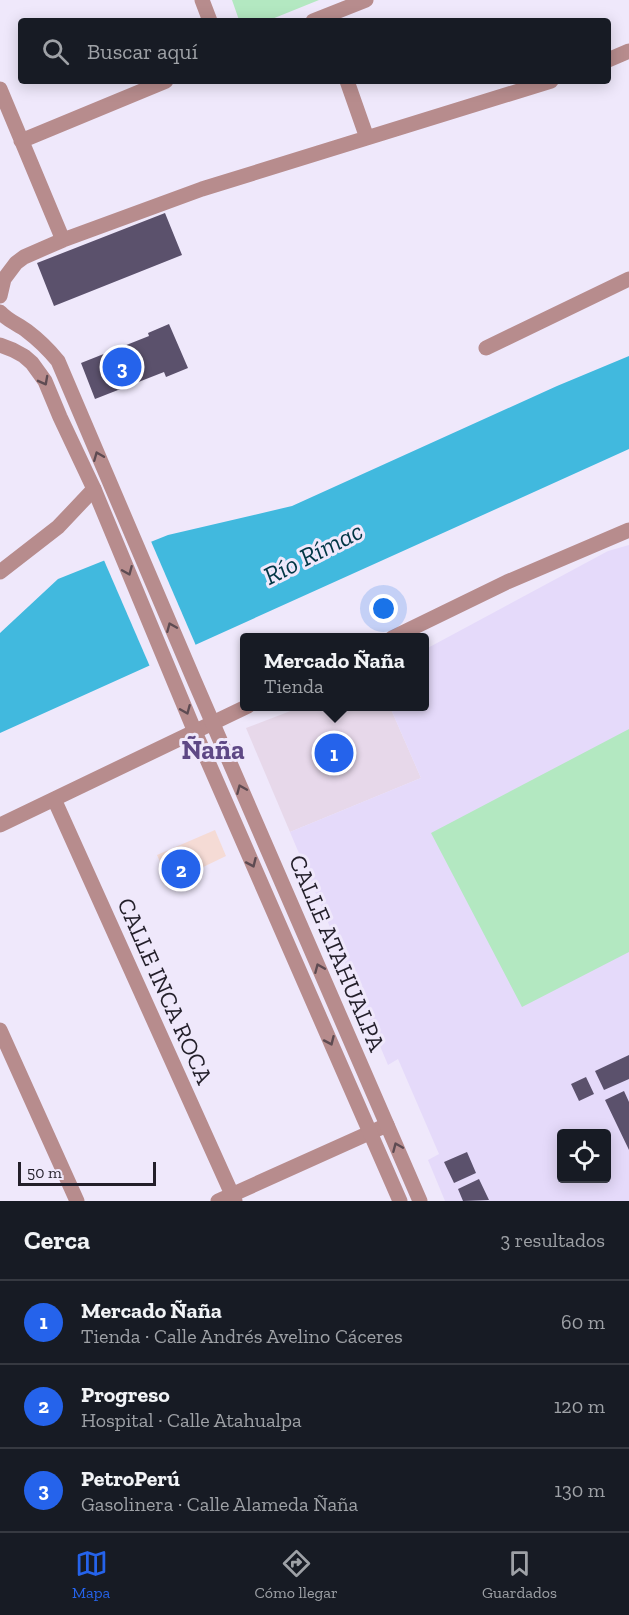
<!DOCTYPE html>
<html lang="es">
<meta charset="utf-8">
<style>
body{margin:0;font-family:"Zilla Slab",serif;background:#242831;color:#f1f3f6}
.controls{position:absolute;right:18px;bottom:18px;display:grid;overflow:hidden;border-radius:6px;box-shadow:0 3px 15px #0003}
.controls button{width:54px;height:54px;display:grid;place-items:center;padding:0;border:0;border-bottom:2px solid #363941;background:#171b24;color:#f1f3f6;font:30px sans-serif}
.scale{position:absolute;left:18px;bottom:15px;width:138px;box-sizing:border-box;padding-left:6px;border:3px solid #231f2a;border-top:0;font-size:16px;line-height:21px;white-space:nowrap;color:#231f2a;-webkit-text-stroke:4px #efe8fb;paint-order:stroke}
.you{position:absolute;left:384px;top:609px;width:21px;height:21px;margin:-15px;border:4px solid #fff;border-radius:50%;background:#1a73e8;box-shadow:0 0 0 9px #1a73e833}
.badge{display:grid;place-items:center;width:39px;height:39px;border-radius:50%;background:#2563eb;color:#fff;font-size:20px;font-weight:700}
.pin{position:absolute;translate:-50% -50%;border:3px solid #fff;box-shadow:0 2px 6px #0006}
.popup{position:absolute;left:240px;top:633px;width:189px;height:78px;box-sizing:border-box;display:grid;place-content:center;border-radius:6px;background:#171b24;filter:drop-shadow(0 2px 4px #0005);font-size:20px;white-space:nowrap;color:#9ea1a6}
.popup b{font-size:22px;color:#f1f3f6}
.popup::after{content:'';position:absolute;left:50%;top:100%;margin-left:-12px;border:12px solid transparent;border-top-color:#171b24}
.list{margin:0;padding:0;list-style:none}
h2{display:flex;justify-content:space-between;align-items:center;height:78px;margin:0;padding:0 24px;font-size:26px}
h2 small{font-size:20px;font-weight:400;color:#9ea1a6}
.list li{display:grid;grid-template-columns:39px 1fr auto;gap:18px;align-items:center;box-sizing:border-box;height:84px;padding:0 24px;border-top:2px solid #363941}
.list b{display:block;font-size:22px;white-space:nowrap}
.list p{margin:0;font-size:20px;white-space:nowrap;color:#9ea1a6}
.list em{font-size:20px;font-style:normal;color:#9ea1a6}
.icon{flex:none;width:33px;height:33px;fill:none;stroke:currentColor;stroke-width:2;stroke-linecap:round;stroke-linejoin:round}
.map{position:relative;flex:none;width:629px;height:1201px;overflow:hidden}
.search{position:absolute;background:#171b24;box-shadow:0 3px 15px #0003;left:18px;right:18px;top:18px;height:66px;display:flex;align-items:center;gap:15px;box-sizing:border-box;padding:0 21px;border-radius:6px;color:#9ea1a6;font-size:22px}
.sheet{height:330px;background:#171b24}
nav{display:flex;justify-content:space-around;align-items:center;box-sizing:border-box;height:84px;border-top:2px solid #363941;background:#171b24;font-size:16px;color:#9ea1a6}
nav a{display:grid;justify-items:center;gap:3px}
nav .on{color:#2563eb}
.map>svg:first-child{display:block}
</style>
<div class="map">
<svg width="629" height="1201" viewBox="0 0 629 1201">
<rect width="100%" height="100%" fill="#efe8fb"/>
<path fill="#e7d8ea" d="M301,707H390L421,778L290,832L246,728Z"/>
<path fill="#e5dafa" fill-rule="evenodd" d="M629,545V1201H445L428,1160L439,1154L398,1059L388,1065L290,832L421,778L390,707L424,706V650L608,551ZM562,1134H606V1178H562Z"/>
<path fill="#f5dbd5" d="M215,830L226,856L170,883L157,855Z"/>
<path fill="#b3e8c1" d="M232,0H319L267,21H242L239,20Z
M629,729V952L522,1007L431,833Z"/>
<path fill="#41b9de" d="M629,356V449L0,733V633L58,579L168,535L292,506L557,386Z"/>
<path fill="#efe8fb" d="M150,539L197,648L151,669L103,558Z"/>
<path fill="#5b516c" d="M165,213L182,255L54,306L37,263Z
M169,324L188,368L166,377L164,372L95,399L81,363L149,336L148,333Z
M629,1055V1079L604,1090L595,1071Z
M586,1077L594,1094L579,1101L571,1084Z
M624,1091L629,1102V1150L605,1100Z
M467,1152L476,1173L454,1183L444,1162Z
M479,1179L489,1200L463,1201L458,1189Z"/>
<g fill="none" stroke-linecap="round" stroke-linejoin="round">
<path stroke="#b78c8d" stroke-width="15" d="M202,0L210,21
M313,21L366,0
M608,60L629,51
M347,81L367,138
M0,89L63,240
M21,141L166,81
M0,296L4,279L16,263L24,257L63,240L202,189L551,81
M486,348L629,279
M0,572L58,527L94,489
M392,638L507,582L629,530
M54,799L235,1201
M0,825L248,706
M0,1030L77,1201
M218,1201L387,1125"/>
<path stroke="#b78c8d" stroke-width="15" d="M0,312C8,321 18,324 27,331C39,340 49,350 58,361L194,680L420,1201
M0,345L13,350L24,356L32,363L45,381L60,417L94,489L195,732L400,1201"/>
</g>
<defs><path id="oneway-chevron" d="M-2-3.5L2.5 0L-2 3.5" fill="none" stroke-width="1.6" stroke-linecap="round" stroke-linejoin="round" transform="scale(1.5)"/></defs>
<g stroke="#5e4b52">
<use href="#oneway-chevron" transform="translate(44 381) rotate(62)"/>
<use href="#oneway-chevron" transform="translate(98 456) rotate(-112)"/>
<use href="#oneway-chevron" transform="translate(128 571) rotate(67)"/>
<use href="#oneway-chevron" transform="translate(171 627) rotate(-113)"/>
<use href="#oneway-chevron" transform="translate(186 710) rotate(67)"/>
<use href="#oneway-chevron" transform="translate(241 789) rotate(-113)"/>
<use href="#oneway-chevron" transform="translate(252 863) rotate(66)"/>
<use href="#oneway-chevron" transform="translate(319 968) rotate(-113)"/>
<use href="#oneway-chevron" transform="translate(330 1041) rotate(66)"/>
<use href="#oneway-chevron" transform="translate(397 1147) rotate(-113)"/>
</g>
<g text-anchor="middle" stroke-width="6" stroke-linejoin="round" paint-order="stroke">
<g font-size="24" fill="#231f2a" stroke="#efe8fb">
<text transform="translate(337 953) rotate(67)" y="8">CALLE ATAHUALPA</text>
<text transform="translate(165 991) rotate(66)" y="8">CALLE INCA ROCA</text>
</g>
<g font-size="26" font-style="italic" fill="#003645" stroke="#efe8fb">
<text transform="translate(313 553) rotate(-27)" y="9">Río Rímac</text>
</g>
<g font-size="27" font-weight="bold" fill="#5e4885" stroke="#efe8fb">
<text x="213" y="759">Ñaña</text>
</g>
</g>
</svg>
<div class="controls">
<button><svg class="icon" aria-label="locate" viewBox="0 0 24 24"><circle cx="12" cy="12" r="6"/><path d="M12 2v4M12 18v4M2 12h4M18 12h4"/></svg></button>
</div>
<div class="scale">50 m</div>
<div class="you"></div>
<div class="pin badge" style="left:334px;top:753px">1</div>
<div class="popup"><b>Mercado Ñaña</b>Tienda</div>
<div class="pin badge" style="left:181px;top:869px">2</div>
<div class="pin badge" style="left:122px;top:367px">3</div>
<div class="search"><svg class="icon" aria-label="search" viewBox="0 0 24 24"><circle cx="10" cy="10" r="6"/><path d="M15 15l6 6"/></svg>Buscar aquí</div>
</div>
<section class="sheet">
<h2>Cerca<small>3 resultados</small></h2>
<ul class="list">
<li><span class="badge">1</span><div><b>Mercado Ñaña</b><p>Tienda · Calle Andrés Avelino Cáceres</p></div><em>60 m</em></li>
<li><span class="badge">2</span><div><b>Progreso</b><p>Hospital · Calle Atahualpa</p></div><em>120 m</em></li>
<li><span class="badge">3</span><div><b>PetroPerú</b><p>Gasolinera · Calle Alameda Ñaña</p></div><em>130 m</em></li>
</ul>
</section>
<nav>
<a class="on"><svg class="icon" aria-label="map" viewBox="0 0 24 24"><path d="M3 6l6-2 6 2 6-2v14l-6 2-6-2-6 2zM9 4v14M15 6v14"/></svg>Mapa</a>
<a><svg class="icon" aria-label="directions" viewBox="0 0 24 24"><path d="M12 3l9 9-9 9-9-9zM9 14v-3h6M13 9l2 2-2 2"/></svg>Cómo llegar</a>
<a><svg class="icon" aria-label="saved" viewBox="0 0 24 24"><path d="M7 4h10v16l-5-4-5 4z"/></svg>Guardados</a>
</nav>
